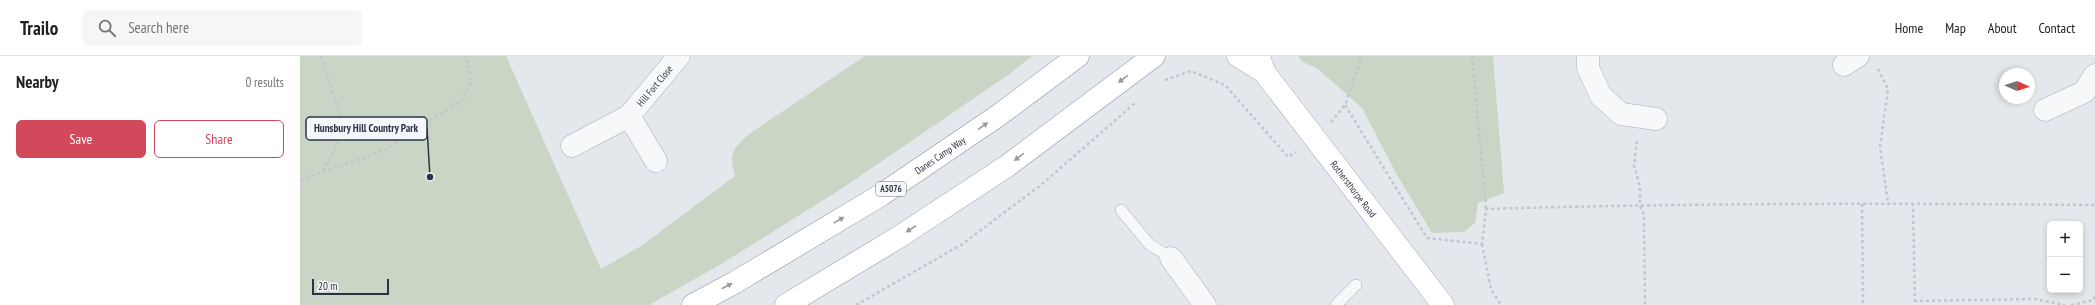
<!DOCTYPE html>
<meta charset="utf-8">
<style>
body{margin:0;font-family:"PT Sans Narrow",sans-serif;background:#f6f6f6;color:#202124}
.controls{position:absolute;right:12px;bottom:12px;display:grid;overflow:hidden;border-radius:6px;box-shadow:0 2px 6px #0003}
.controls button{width:36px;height:36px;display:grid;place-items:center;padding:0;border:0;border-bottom:1px solid #e0e0e0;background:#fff;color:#202124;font:20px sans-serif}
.compass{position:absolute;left:1699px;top:12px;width:36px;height:36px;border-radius:50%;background:#fff;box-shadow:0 2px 6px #0003;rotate:93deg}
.scale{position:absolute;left:12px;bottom:10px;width:77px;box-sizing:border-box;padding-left:4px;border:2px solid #2b3445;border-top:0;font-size:11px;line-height:14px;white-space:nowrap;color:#2b3445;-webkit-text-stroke:3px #f4f6f9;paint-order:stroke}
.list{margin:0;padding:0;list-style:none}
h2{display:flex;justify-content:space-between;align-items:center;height:52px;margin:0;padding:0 16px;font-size:17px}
h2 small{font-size:13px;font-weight:400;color:#757577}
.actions{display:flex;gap:8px;padding:12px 16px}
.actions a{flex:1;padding:9px 0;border:1px solid #d1495b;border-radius:6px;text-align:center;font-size:14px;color:#d1495b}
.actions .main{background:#d1495b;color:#fff}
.icon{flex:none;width:22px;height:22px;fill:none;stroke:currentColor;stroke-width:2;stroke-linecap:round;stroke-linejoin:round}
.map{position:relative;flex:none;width:1795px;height:249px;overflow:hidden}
header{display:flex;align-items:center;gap:24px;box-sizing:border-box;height:56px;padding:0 20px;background:#fff;border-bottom:1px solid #e0e0e0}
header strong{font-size:19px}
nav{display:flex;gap:22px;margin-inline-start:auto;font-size:14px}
.search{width:280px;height:36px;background:#f6f6f6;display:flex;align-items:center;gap:10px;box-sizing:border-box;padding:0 14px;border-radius:6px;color:#757577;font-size:15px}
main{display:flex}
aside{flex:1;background:#fff}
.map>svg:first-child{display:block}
</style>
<header>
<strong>Trailo</strong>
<div class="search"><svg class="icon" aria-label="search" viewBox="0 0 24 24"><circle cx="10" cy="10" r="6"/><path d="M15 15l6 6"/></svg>Search here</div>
<nav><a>Home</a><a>Map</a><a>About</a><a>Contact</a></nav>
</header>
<main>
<aside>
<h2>Nearby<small>0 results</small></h2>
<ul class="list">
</ul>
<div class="actions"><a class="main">Save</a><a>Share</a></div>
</aside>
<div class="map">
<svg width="1795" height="249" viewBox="0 0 1795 249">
<rect width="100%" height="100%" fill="#e4e7ec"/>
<path fill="#c9d6c5" d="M0,0H206L301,213L341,190L435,120C429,98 432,93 449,78L565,0H732L708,19L541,133L423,207L349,249H0Z
M998,0H1193L1204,137L1178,147L1175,167L1164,176L1132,177L1097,119L1062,52L1018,13L1001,5Z"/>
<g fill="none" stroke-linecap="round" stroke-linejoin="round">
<g stroke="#a9aeb7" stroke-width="12">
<path id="lane" d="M821,154L849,188L871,202
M1036,249L1056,229"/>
</g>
<g stroke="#a9aeb7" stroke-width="23">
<g id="street">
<path d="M1288,0V12L1301,40L1321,58L1356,63"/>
<path d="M1544,9L1558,0"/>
<path d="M1745,54L1784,36L1795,19"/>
<path d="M329,60L356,105"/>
<path id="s1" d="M272,90L329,60L379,0"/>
<path d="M871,202L905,249"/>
</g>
</g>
<g stroke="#a9aeb7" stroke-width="23">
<g id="secondary">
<path d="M938,0L964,16"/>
<path id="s2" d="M959,0L964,16L1143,249"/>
</g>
</g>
<g stroke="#8b94a3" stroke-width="23">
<g id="highway">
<path id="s3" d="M393,249L434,227L581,139L699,59L778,0"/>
<path d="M486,249L599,181L707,110L854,0"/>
</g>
</g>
<path stroke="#c2c5cb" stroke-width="2.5" stroke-dasharray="3 3" stroke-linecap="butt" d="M21,0L43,68L37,90L22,117
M1172,0L1186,153
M1578,13L1588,33L1580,91L1588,147
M865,24L891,15L925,29L988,101L996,96
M1045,49L1127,182L1182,188L1186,153C1389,147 1592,147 1795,149
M1031,66L1045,49L1062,0
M1337,85L1334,110L1340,131V149L1344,159L1345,249
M0,124L85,94L162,44L171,27L168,7L165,0
M1613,147L1615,249
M1562,148L1563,249
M1182,188L1191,233L1201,249
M1614,245L1735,243L1765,249
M556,249L661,189L741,129L835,47
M1771,249L1794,244L1795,239"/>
<use href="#lane" stroke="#f7f8fa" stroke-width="11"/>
<use href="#street" stroke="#f7f8fa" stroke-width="22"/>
<use href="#secondary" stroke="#fff" stroke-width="22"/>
<use href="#highway" stroke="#fff" stroke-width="22"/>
</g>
<defs><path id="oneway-solid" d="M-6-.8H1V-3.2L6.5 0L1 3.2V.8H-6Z"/></defs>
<g fill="#959aa2">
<use href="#oneway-solid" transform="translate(823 23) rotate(143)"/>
<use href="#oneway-solid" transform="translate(683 70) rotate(-34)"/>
<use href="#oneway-solid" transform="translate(719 101) rotate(143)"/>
<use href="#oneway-solid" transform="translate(539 164) rotate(-31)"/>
<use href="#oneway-solid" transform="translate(611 173) rotate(147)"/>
<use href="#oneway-solid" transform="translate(427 230) rotate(-28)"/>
</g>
<g text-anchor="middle" stroke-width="3" stroke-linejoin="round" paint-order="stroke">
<rect fill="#f4f6f9" stroke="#676e7b" stroke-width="1" x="576" y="126" width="30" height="14" rx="3"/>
<g font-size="9" font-weight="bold" fill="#2b3445">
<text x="591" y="136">A5076</text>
</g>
<g font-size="10" fill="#2b3445" stroke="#f4f6f9">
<text dy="4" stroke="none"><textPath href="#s1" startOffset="104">Hill Fort Close</textPath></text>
<text dy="4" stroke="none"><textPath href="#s3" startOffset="289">Danes Camp Way</textPath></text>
<text dy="4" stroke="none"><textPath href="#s2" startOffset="164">Rothersthorpe Road</textPath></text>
</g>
</g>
<path fill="none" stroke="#2b3445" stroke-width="1.5" d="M130 121L127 72"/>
<circle fill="#2b3445" stroke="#f4f6f9" stroke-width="1.5" cx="130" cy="121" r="4"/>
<rect fill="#f4f6f9" stroke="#2b3445" stroke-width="1.5" x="6" y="61" width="121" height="23" rx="4"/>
<g font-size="11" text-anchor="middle" font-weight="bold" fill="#2b3445">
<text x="66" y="76">Hunsbury Hill Country Park</text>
</g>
</svg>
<div class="controls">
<button>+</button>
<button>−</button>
</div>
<svg class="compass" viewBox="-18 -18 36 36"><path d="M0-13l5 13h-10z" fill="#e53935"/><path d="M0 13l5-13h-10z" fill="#757577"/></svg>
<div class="scale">20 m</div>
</div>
</main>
